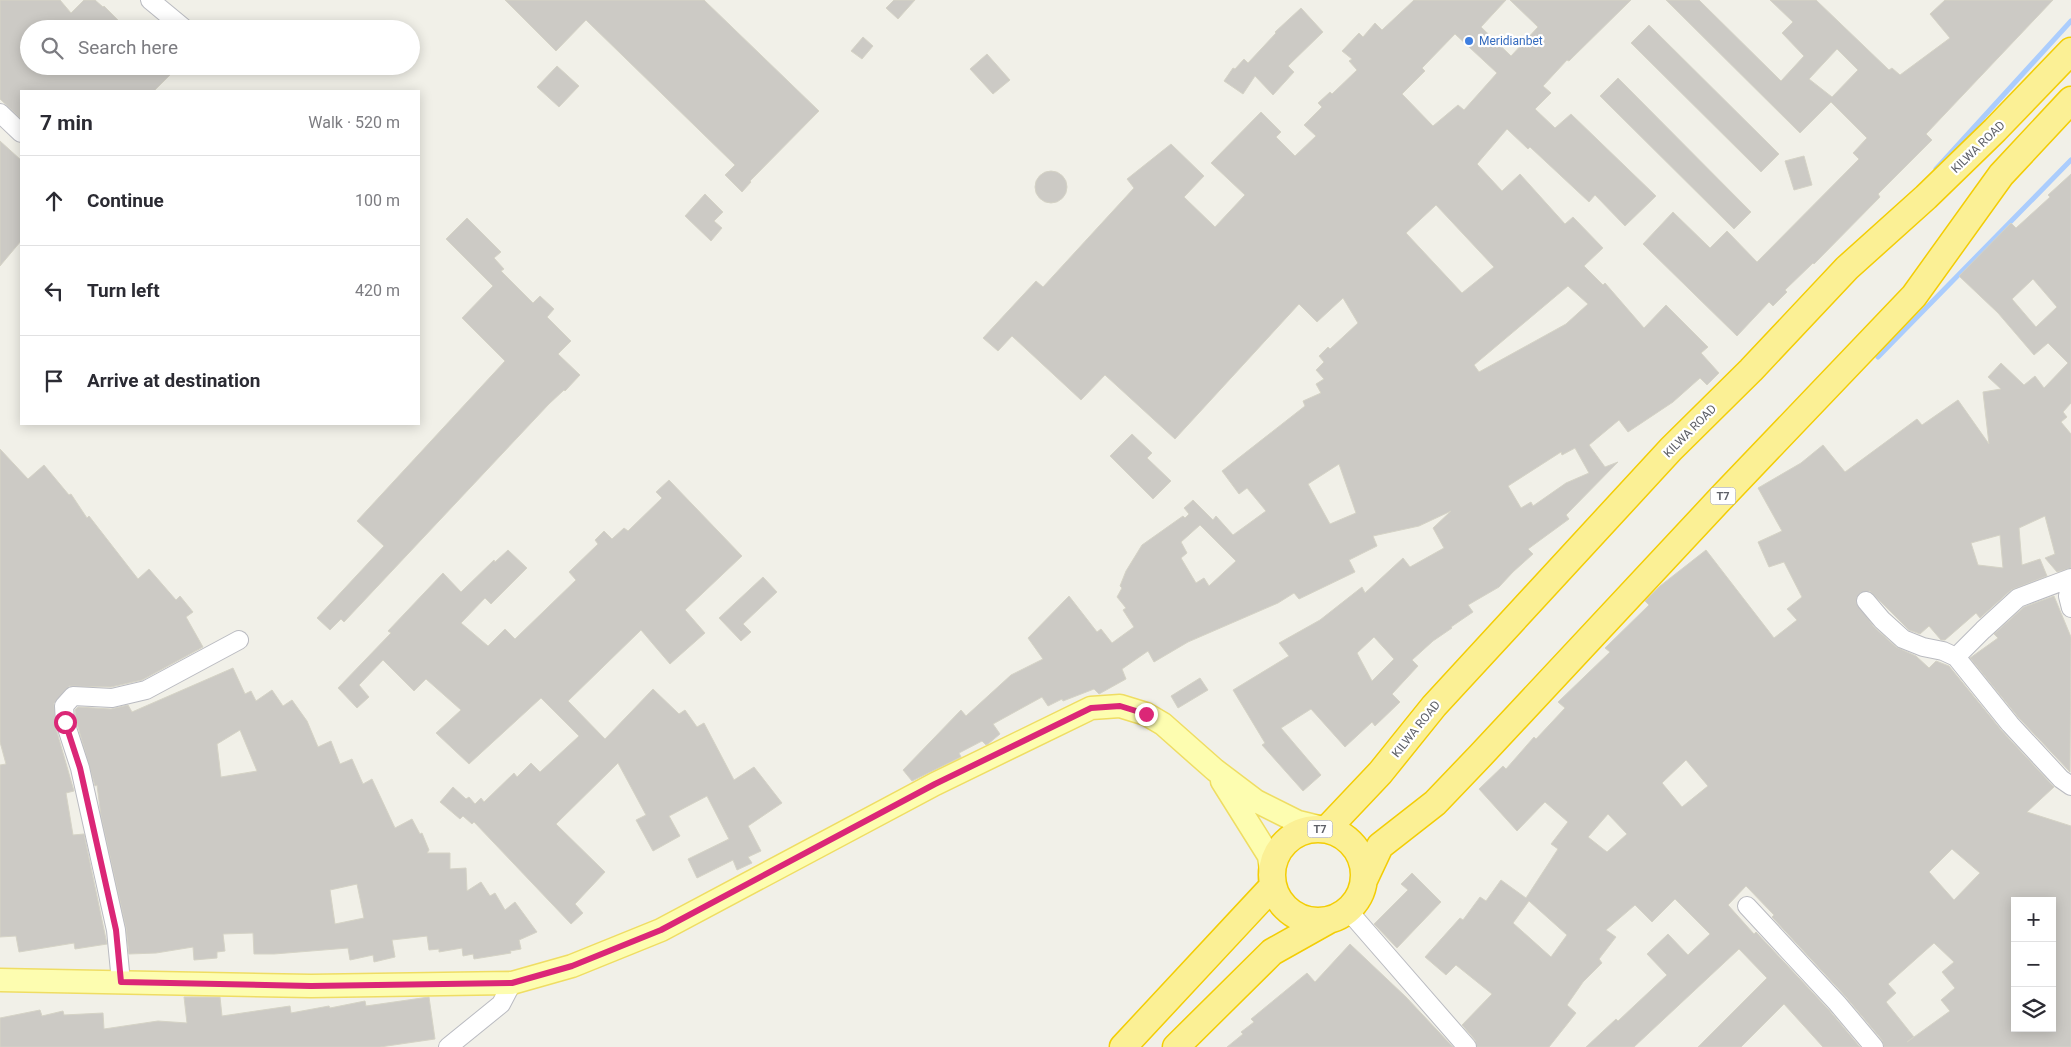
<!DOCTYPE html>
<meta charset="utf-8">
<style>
body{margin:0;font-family:Roboto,sans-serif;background:#f2f2f3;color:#2b2b33}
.controls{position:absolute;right:15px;bottom:15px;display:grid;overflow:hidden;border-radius:0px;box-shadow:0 2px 12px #0003}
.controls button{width:45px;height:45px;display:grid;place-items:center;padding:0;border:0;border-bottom:1px solid #e1e1e2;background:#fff;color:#2b2b33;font:25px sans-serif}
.stop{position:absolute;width:15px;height:15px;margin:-11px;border:4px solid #db2777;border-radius:50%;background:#fff}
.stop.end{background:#db2777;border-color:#fff;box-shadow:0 1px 5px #0008}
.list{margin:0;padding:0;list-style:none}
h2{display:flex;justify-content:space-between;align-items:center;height:65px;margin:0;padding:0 20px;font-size:21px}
h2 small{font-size:16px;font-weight:400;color:#7c7c81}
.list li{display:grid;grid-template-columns:32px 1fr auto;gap:15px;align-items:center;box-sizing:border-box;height:90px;padding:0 20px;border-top:1px solid #e1e1e2}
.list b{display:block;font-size:19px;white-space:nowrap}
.list em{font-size:16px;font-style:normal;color:#7c7c81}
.icon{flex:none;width:28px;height:28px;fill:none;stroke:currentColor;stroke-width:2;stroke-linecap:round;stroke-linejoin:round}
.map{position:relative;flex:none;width:2071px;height:1047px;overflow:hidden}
.search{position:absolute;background:#fff;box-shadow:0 2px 12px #0003;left:20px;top:20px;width:400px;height:55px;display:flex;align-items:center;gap:12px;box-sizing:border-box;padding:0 18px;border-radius:28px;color:#7c7c81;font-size:19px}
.panel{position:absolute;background:#fff;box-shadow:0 2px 12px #0003;left:20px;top:90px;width:400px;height:335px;border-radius:0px}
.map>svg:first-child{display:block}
</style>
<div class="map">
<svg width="2071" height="1047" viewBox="0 0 2071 1047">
<rect width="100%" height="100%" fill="#f1f0e8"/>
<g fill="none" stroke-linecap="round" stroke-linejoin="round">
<path stroke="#abcdfd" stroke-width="5" d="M1936,169L2071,21
M1878,357L2071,160"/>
</g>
<path fill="#cccac5" stroke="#d5d3c6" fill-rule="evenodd" d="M0,0H60L71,13L84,0H95L103,7L104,6L127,29H29V66H179L154,91H21V119L0,99Z
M505,0H704L819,111L750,181L751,182L742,192L725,175L735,165L586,20L556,51Z
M894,0H915L898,19L886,8Z
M1414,0H1506L1481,27L1511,56L1538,27L1510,0H1631L1569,61L1567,60L1543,86L1551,93L1535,109L1555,128L1571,114L1656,196L1625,226L1595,195L1589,202L1530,147L1528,149L1507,129L1477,164L1502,191L1520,174L1565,224L1573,217L1603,248L1584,266L1603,285L1605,283L1644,328L1666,305L1708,347L1701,353L1719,373L1707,385L1700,378L1673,402L1628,432L1619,420L1589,445L1605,467L1618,462L1566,515L1569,519L1528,549L1533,554L1513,572L1499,587L1468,605L1473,612L1451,627L1452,628L1433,641L1412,660L1418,666L1392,694L1400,702L1375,726L1372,722L1345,747L1311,709L1281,728L1321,775L1303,791L1262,745L1265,743L1233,690L1289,656L1279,643L1320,620L1362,587L1365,593L1403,558L1410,567L1444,548L1433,528L1451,511L1419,526L1373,536L1377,546L1349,560L1355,572L1299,599L1294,593L1278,603L1188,642L1154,662L1148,651L1122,669L1126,679L1099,694L1094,689L1063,701L1062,699L1048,706L1042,697L993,724L1000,734L988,744L986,745L982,741L959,753L961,757L912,781L903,770L961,710L966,716L1011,675L1043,659L1028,638L1069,596L1097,632L1101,629L1112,643L1134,627L1123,610L1126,608L1117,597L1122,588L1120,586L1126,571L1142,545L1183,516L1185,518L1189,514L1184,508L1193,500L1213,520L1216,516L1233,535L1266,511L1247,488L1239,494L1222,471L1305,406L1303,401L1321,393L1316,384L1324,379L1316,370L1324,362L1319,356L1328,347L1330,349L1358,323L1343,298L1317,322L1299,304L1175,439L1105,375L1081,400L1012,336L998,351L983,338L1036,281L1043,287L1134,188L1127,179L1171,144L1204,176L1184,197L1215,227L1245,195L1211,163L1261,112L1281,132L1276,137L1295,156L1316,136L1304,125L1322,107L1318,103L1330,92L1332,94L1357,70L1349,61L1352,59L1342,51L1359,33L1363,37L1375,23L1382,30ZM1455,34L1497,73L1464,110L1458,105L1433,126L1402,94L1425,71L1422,68ZM1436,205L1494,267L1462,293L1406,233ZM1568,286L1588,304L1566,324L1479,372L1474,365ZM1575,448L1589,473L1566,483L1533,506L1531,502L1521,508L1508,486L1561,452L1562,455ZM1339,464L1356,513L1330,524L1308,484ZM1200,525L1236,561L1209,586L1204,578L1196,583L1181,558L1187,553L1181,542ZM1374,637L1394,659L1372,681L1357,653Z
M1666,0H1699L1781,81L1804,56L1782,33L1793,22L1770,0H1816L1889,70L1892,68L1900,75L1950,38L1930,14L1945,0H2053L1926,134L1932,140L1878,194L1880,197L1814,264L1813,263L1785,290L1787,292L1773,306L1769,302L1737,336L1643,244L1673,212L1710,248L1727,231L1757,262L1859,159L1853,153L1867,138L1831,102L1800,133ZM1837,49L1858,70L1832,97L1809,79Z
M1301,8L1323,32L1288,66L1294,72L1273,95L1255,76L1243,94L1224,81L1233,68L1235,69L1244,59L1248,63L1276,33L1275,32Z
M1649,25L1779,154L1761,172L1631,43Z
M863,37L873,46L862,59L851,51Z
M987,54L1010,80L993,94L970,69Z
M557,66L579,86L559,107L537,87Z
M1618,78L1751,212L1734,229L1600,96Z
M0,141L21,160V241L0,266Z
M1804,156L1812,185L1794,190L1785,161Z
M1035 187a16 16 0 1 1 32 0a16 16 0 1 1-32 0Z
M2071,174V403L2063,412L2067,417L2061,422L2071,434V568L2057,572L2045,558L2055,554L2045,516L2019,528L2022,565L2040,559L2047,576L2011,590L1980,618L1976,613L1945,640H1941L1929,626L1920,634L1909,630L1870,591L1860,593L1856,602L1874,627L1896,647L1916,656L1929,668L1936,661L1949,666L2002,731L2054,787L2027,812L2071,826V1047H1884L1882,1040L1845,996L1772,917L1774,915L1746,886L1728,905L1754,934L1756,932L1829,1010L1860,1047H1823L1784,1004L1741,1047H1698L1767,978L1739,949L1634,1047H1586L1616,1019L1618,1021L1667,975L1647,954L1668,934L1688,955L1710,934L1675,899L1652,922L1635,905L1606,930L1616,937L1599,959L1602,963L1583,982L1567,1005L1576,1013L1549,1047H1477L1475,1040L1462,1025L1492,994L1456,965L1446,975L1425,957L1460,918L1463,920L1480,897L1486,901L1501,880L1526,898L1558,849L1551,844L1568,822L1545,802L1517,831L1479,789L1503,766L1506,769L1534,737L1536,739L1565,708L1558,702L1610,652L1605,648L1649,605L1645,601L1660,586L1706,550L1774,638L1797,620L1787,609L1802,597L1784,562L1769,567L1758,542L1782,531L1758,488L1801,463L1823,445L1845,472L1917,419L1922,425L1958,400L1989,444L1983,392L2001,389L1988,377L2001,363L2024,385L2035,376L2044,388L2068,363L2048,343L2034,355L1998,313L1959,276L2011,223L2016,228L2050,197L2048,195ZM2033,279L2057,307L2036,327L2012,299ZM2000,535L2003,568L1978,565L1971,543ZM1686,760L1708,786L1682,807L1662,783ZM1608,814L1627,834L1607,852L1588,837ZM1952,849L1980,873L1954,900L1929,872ZM1529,901L1567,935L1551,957L1513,923ZM2015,901H2052V1028H2015ZM1934,943L1954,962L1942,972L1955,988L1941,1000L1950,1011L1907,1042L1914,1037L1886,1002L1896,993L1888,984Z
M705,194L723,212L714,221L722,228L711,241L685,216Z
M467,218L501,252L494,258L504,269L501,271L533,303L540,296L554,309L547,317L571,341L558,354L580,375L565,391L564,390L549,404L344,622L341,619L330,630L317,618L384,546L357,521L505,361L462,318L493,286L446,239Z
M1132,434L1152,453L1147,458L1171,481L1153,499L1110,456Z
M0,449L28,479L44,465L69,495L71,494L87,518L89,516L138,579L149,569L176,600L180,596L193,612L186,617L203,647L142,680L111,687L69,686L54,703L55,725L74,791L66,793L73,835L84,834L107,944L75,949L74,943L19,952L16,936L0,937V765L6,764L0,742Z
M669,480L742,556L685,610L705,633L670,664L641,630L568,701L605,739L653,689L679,714L685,710L697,727L704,723L734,780L754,767L782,803L748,826L761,851L748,857L752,863L737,870L733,860L697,878L688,859L729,839L707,796L669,816L680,836L653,851L636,820L646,815L618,763L556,824L605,872L575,904L583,913L571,924L474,822L472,824L463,816L460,819L440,802L453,787L466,799L469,797L475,804L481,798L484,802L514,773L517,777L531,763L540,772L579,736L541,698L469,764L436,733L461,710L426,679L414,691L383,660L359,685L369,697L357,708L338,688L391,633L388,631L443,573L461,592L494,560L495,562L508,550L527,568L491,604L485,598L461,623L488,646L505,629L515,639L576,580L569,572L598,544L595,540L604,531L612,539L624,528L628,531L662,498L656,492Z
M763,577L777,592L743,624L751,632L741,641L719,618Z
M2054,596L2071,637L2070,772L2018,717L1970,658L1998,638L1994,634L2024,607Z
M233,668L245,694L251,691L256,701L272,690L283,706L292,700L307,721L318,747L331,741L340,764L352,759L363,784L372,779L395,828L412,819L420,834L422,833L429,850L427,853H450V869L466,868L467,891L481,882L490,896L495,893L505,910L515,902L537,932L519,940L521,949L510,951L511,953L474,959L473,954L463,956L462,948L439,952V949L429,950L427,936L392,940L395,957L374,962L373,955L350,960L348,948L274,954H254L253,933L223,934L225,951L217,952V958L194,960L193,947L156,953L129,954L126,928L101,816L97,785L95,786L76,720L75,710L78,707L111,709L128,705L132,712ZM240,730L257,771L221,777L217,744ZM357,884L364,918L335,924L330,890Z
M1200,678L1208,690L1178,708L1171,696Z
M1412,873L1441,902L1397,948L1374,924L1408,890L1401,884Z
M1350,944L1406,997L1453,1047H1227L1243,1034L1241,1032L1254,1022L1251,1019L1307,973L1315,982Z
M184,997H220L222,1016L290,1006L291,1013L329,1006L330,1008L365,1001L366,1006L429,997L435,1039L380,1047H0V1018L40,1010L42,1016L63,1011L64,1015L103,1013L104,1029L158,1021L187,1023Z"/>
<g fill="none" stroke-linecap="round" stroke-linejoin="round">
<g stroke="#babbc1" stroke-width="20">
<path id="minor" d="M150,0L185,29
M0,113L21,133
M2071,582L2068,596L2071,608
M1866,601L1882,620L1903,639L1923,647L1943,651L1956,657L2010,724L2061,779L2071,786
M1956,657L1983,630L2018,598L2071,578
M1353,905L1352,915L1467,1047
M1747,906L1837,1003L1874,1047
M121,982L116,930L80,768L65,722L64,706L73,696L112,698L146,690L239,640
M448,1047L501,1004L512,983"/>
</g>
<g stroke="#efdd63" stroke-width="25">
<path id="major" d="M1222,781L1269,856L1273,886
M0,980L311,986L512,983L572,966L661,930L935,784L1091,708L1120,706L1146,714L1163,724L1215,770L1256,801L1298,822L1327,829"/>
</g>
<g stroke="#f3cd05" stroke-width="29">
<path id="highway" d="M1272 875a46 46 0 1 1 92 0a46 46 0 1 1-92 0Z
M1327,829L1380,773L1434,706L1671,449L1751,370L1847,268L1926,197L1995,130L2071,51
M1364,880L1380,846L1435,803L1480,756L1722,497L1914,296L2001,175L2071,100
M1123,1047L1273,886
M1176,1047L1272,952L1329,920"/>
</g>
<use href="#minor" stroke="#fff" stroke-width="18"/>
<use href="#major" stroke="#fdfdb0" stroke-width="22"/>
<use href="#highway" stroke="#fbf095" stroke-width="26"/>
</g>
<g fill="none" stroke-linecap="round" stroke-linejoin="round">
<path stroke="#db2777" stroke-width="6" d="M65,722L80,768L116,930L121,982L311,986L512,983L572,966L661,930L935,784L1091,708L1120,706L1146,714"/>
</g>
<circle fill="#3f7fe0" stroke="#fff" stroke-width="2" cx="1469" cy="41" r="5"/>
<g text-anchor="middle" stroke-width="4.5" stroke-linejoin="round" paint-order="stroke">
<g fill="#fff" stroke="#8f9095" stroke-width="1">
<rect x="1710.5" y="487.5" width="25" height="17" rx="4"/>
<rect x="1307.5" y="820.5" width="25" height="17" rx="4"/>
</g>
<g font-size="11" font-weight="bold" fill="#5f6168">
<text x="1723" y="500">T7</text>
<text x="1320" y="833">T7</text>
</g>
<g font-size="12" fill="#366cbe" stroke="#fff" text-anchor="start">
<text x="1479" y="45">Meridianbet</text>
</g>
<g font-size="12" fill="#5f6168" stroke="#fff">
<text transform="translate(1978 147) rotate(-44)" y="4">KILWA ROAD</text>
<text transform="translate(1690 431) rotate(-45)" y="4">KILWA ROAD</text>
<text transform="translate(1416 729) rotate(-51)" y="4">KILWA ROAD</text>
</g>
</g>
</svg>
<div class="controls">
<button>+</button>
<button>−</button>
<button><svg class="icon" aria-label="layers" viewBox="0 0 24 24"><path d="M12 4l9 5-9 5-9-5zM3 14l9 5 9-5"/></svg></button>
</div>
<div class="stop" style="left:65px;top:722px"></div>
<div class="stop end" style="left:1146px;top:714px"></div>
<div class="search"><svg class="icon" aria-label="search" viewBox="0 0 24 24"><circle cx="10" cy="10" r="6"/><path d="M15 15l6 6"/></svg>Search here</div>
<section class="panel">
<h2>7 min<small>Walk · 520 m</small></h2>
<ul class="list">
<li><svg class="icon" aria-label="ahead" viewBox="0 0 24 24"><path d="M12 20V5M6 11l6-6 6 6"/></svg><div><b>Continue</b></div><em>100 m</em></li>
<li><svg class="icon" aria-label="left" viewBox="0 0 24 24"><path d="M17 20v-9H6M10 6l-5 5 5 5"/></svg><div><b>Turn left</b></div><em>420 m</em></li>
<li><svg class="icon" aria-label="arrive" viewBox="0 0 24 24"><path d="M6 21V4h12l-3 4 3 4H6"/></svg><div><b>Arrive at destination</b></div></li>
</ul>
</section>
</div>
